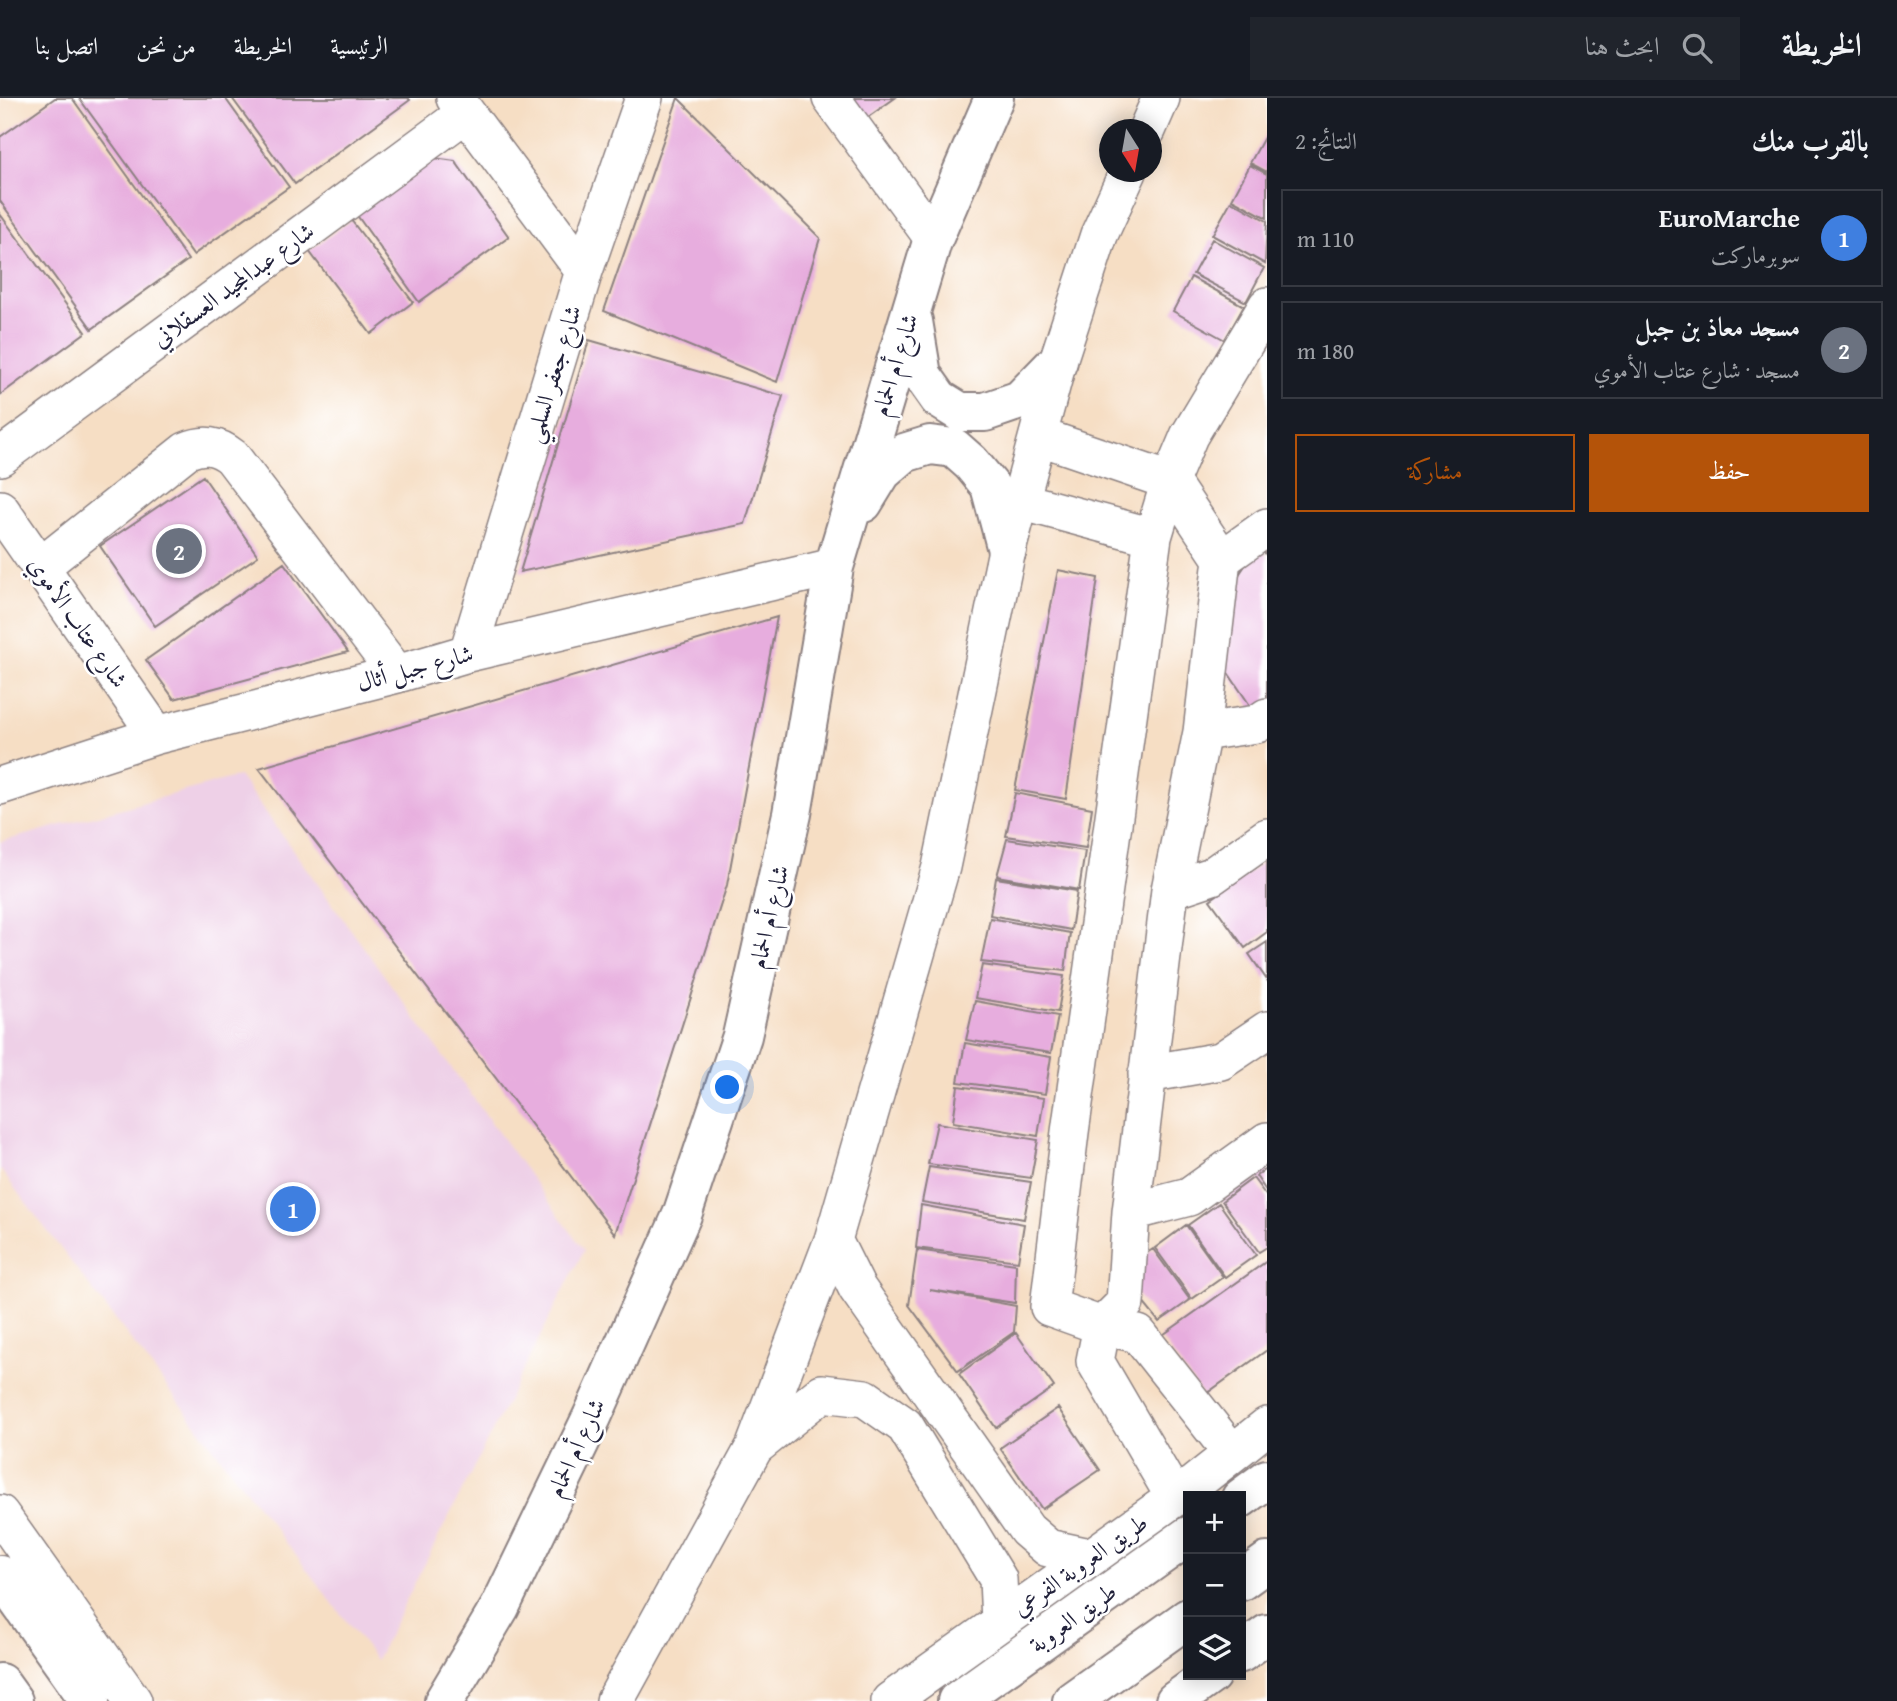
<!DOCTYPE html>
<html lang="ar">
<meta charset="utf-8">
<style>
body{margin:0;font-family:"Gentium Book Plus",Amiri,serif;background:#20242c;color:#f1f3f6;direction:rtl}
.controls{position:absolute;right:21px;bottom:21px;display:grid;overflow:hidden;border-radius:0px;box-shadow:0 4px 18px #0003}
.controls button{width:63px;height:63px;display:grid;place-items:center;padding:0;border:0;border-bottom:2px solid #363941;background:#171b24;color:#f1f3f6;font:35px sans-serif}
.compass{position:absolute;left:1099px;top:21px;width:63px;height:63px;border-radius:50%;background:#171b24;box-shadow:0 4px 18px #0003;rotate:169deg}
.you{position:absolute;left:728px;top:990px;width:24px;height:24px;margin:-18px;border:5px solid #fff;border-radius:50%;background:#1a73e8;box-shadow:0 0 0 10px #1a73e833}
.badge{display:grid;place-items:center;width:46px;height:46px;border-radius:50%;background:#b45309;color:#fff;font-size:23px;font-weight:700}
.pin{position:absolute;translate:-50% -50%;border:4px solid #fff;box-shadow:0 2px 7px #0006}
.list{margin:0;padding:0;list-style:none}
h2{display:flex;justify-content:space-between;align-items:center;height:91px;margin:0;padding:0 28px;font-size:30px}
h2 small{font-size:23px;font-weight:400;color:#9ea1a6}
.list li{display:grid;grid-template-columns:46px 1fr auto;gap:21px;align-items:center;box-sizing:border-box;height:98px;margin:0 14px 14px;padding:0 14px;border:2px solid #363941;border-radius:0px}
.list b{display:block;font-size:26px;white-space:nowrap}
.list p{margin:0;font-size:23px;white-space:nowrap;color:#9ea1a6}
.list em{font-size:23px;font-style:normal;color:#9ea1a6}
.actions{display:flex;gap:14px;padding:21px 28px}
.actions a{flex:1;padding:16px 0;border:2px solid #b45309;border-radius:0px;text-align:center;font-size:24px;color:#b45309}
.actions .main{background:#b45309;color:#fff}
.icon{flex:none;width:38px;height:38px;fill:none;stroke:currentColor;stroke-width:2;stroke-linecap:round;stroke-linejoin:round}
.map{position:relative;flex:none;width:1267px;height:1603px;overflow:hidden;direction:ltr}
header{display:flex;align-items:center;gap:42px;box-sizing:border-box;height:98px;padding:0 35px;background:#171b24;border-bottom:2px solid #363941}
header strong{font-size:33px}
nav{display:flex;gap:38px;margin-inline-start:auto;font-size:24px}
.search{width:490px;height:63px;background:#20242c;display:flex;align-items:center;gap:18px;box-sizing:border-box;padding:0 24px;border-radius:0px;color:#9ea1a6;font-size:26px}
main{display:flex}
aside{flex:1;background:#171b24}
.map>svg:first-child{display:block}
</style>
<header>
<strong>الخريطة</strong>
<div class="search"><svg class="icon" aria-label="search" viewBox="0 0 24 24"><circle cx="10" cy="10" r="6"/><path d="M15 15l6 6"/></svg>ابحث هنا</div>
<nav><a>الرئيسية</a><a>الخريطة</a><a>من نحن</a><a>اتصل بنا</a></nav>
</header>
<main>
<aside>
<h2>بالقرب منك<small>النتائج: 2</small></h2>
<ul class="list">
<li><span class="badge" style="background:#3f7fe0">1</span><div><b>EuroMarche</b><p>سوبرماركت</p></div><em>110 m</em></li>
<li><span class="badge" style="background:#6b7280">2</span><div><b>مسجد معاذ بن جبل</b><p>مسجد · شارع عتاب الأموي</p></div><em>180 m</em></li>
</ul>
<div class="actions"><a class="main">حفظ</a><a>مشاركة</a></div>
</aside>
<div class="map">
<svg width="1267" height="1603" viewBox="0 0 1267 1603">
<rect width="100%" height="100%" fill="#fff"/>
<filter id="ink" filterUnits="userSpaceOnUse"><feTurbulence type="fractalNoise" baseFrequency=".0143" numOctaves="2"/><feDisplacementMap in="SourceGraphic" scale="14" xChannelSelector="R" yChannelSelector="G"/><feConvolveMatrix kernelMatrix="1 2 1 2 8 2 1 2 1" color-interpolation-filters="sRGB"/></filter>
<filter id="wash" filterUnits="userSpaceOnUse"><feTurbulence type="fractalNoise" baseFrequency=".00686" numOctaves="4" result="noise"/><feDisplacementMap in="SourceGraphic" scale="28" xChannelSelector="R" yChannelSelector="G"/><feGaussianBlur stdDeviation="1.57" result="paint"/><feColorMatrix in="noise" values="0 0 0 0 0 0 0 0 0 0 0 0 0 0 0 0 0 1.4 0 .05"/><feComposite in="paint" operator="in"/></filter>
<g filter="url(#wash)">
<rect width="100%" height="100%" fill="#f6dec4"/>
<path fill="#eed0e7" d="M239,678L584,1152L376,1562L0,1071V744Z"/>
<g id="blocks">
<path fill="#e7adde" d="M55,0H72L188,162L92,231L0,103V39Z
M79,0H225L289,89L193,157Z
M232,0H408L410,2L295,86Z
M678,0L820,140L777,284L604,213Z
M844,0H895L861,24Z
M1267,34V74L1250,65Z
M434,60L455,63L509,139L419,204L356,116Z
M1250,67L1267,76V120L1232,101Z
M1231,103L1267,123L1265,166L1212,137Z
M0,116L86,234L0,297Z
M351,122L413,204L371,236L309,153Z
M1212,141L1264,170L1246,204L1193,176Z
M1191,179L1244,208L1225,242L1173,213Z
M589,242L783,298L745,426L520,474Z
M203,378L258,458L155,528L100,448Z
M1263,453L1267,458V608L1256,616L1218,560L1227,495L1246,466Z
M284,465L348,554L174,601L146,562Z
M1058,472L1098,480L1066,701L1015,692Z
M777,519L727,787L615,1136L259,670Z
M1015,695L1092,710L1086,750L1006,738Z
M1007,741L1085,753L1079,792L997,778Z
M1267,762V834L1245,850L1210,802Z
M996,780L1077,793L1071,832L990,817Z
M990,820L1070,835L1065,873L981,864Z
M1267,844V882L1249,856Z
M982,867L1064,878L1058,914L975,900Z
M975,903L1058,918L1051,955L966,942Z
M965,945L1051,959L1045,996L958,984Z
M958,988L1044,1000L1038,1038L953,1024Z
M937,1025L1038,1042L1031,1080L928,1066Z
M929,1069L1031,1084L1024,1121L922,1104Z
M1267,1070V1094L1256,1078Z
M1253,1080L1267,1099V1149L1259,1154L1222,1103Z
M1219,1105L1256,1157L1225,1179L1188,1127Z
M921,1107L1024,1126L1018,1163L916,1150Z
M1186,1127L1223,1179L1192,1201L1155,1150Z
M1153,1151L1190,1202L1159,1224L1133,1192L1136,1162Z
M917,1152L1016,1166L1015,1205L930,1192L1016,1208L1014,1234L958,1273L909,1207Z
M1267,1163V1252L1203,1298L1160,1239Z
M1016,1235L1054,1289L996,1330L959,1276Z
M1058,1310L1100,1372L1042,1411L1000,1350Z"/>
</g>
</g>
<g filter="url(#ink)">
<use href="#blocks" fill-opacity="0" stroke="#8c8080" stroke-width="2"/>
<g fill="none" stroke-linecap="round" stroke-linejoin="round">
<g stroke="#8c8080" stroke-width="40">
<path id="minor" d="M455,0L584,173
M831,0L933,140
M1147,32L1161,0
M1038,338L1170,383L1222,461
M0,359L466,15
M1020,403L1153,439
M0,411L157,637
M40,469L186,353C204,345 217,347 232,359L397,576
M468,555L584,173L644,0
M1202,634L1257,626L1267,619
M0,688L157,637L397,576L468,555L834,469
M1170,792L1212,778L1267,739
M1147,976L1221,963L1267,932
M1131,1114L1189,1099L1267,1043
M833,1142L857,1190L1027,1432L1048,1450L1090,1459
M755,1349L822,1295L865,1300L905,1328L998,1481L1000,1523
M1232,1355L1138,1236L1102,1228L1049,1209L1070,1034L1153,439L1170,383L1189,338L1267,208
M1175,1400L1095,1263L1102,1228L1125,1205L1131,1114L1170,792L1202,634L1222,461L1267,429
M0,1416L133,1603
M615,1603L754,1350L833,1142L941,769L1007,452L1058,263L1099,137L1128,74
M890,1603L1195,1385L1267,1328"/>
</g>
<g stroke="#8c8080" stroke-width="42">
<path id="major" d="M913,223L922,277L939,301L960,314H985L1020,302L1058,263
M863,405L882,374L904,355L930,347L954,350L971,365L990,388L1007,452
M1241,1400L1267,1381
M0,1477L90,1603
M1241,1483L1267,1464
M1241,1555L1267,1536
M0,1585L13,1603
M444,1603L500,1509L592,1319L682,1117L742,938L792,716L834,469L932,144L994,0
M957,1603L1188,1438
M1072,1603L1188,1520
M1175,1603L1211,1577"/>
</g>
<use href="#minor" stroke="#fff" stroke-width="37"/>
<use href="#major" stroke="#fff" stroke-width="38"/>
</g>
</g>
<g text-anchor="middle" stroke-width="5" stroke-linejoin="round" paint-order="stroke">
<g font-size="24" fill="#22223b" stroke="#fff">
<text transform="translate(233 187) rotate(-36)" y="8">شارع عبدالمجيد العسقلاني</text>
<text transform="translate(895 267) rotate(-73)" y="8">شارع أم الحمام</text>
<text transform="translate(553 276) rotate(-73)" y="8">شارع جعفر السلمي</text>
<text transform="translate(78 524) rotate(55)" y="8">شارع عتاب الأموي</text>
<text transform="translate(415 570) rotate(-15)" y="8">شارع جبل أثال</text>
<text transform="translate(769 819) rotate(-77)" y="8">شارع أم الحمام</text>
<text transform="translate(576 1350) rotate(-65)" y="8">شارع أم الحمام</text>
<text transform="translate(1080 1467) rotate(-35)" y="8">طريق العروبة الفرعي</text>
<text transform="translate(1073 1520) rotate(-36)" y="8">طريق العروبة</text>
</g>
</g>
</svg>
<div class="controls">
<button>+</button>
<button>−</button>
<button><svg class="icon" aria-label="layers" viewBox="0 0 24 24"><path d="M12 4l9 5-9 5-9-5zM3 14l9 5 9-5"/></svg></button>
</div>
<svg class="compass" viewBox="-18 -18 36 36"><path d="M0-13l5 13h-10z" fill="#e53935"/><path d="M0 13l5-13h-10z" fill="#9ea1a6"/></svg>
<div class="you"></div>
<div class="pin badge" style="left:293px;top:1111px;background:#3f7fe0">1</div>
<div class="pin badge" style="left:179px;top:453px;background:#6b7280">2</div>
</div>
</main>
